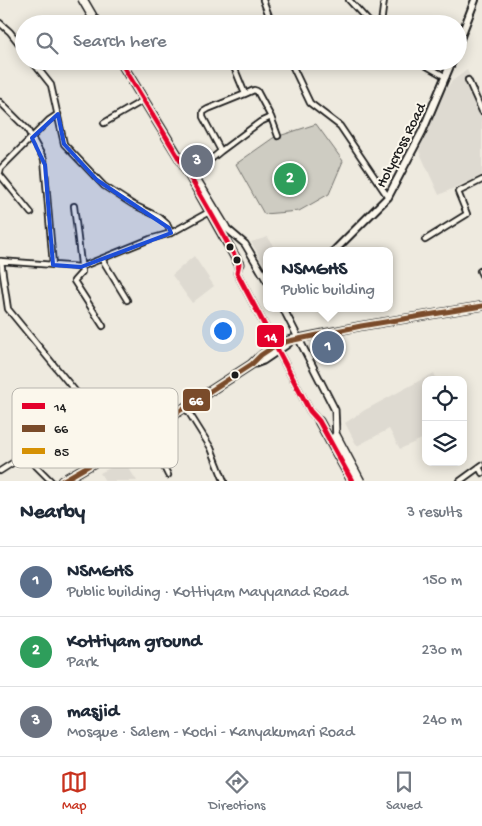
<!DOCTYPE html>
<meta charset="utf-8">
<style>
body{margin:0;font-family:"Gochi Hand",sans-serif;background:#f6f6f7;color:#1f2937}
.controls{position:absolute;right:15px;bottom:15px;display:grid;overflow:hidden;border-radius:10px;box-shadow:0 2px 12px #0003}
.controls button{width:45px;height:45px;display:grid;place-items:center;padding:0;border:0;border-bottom:1px solid #e0e1e3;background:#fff;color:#1f2937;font:25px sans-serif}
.you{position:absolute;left:222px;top:330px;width:18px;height:18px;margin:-12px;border:4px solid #fff;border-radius:50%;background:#1a73e8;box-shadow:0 0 0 8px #1a73e833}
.badge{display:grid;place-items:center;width:32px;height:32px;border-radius:50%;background:#c8321e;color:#fff;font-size:16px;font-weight:700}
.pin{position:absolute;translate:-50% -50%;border:2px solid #fff;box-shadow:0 1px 5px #0006}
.popup{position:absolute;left:263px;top:247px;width:130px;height:65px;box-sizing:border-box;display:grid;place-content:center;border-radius:10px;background:#fff;filter:drop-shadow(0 1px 4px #0005);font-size:16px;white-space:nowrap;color:#747a83}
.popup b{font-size:19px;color:#1f2937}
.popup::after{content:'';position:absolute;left:50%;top:100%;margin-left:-10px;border:10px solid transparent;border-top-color:#fff}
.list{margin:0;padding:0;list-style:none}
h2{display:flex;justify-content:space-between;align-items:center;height:65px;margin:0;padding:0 20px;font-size:21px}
h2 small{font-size:16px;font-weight:400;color:#747a83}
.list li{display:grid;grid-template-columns:32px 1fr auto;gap:15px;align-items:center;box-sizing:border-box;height:70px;padding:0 20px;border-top:1px solid #e0e1e3}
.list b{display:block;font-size:19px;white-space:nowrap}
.list p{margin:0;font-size:16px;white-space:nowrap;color:#747a83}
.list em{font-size:16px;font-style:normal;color:#747a83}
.icon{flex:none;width:28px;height:28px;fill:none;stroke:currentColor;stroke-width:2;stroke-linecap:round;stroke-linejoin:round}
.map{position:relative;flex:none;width:482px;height:481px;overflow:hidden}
.search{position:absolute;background:#fff;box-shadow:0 2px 12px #0003;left:15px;right:15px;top:15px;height:55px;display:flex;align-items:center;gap:12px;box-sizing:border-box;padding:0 18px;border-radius:28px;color:#747a83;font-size:19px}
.sheet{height:275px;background:#fff}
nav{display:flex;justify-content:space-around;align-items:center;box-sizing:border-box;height:70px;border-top:1px solid #e0e1e3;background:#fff;font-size:14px;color:#747a83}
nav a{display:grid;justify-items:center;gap:2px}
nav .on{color:#c8321e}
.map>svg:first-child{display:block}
</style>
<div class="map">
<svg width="482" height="481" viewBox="0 0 482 481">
<rect width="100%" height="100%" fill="#eeeadf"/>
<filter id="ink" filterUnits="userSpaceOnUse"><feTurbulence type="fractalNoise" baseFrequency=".02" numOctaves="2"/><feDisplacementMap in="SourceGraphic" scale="10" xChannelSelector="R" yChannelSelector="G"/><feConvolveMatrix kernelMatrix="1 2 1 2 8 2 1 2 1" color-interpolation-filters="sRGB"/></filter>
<g filter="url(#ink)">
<path fill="#dedad1" d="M467,70L482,101V175L439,195L419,151L439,99L451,82Z
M268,237L276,251H267V269L251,242Z
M194,256L214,286L192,303L172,275Z
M434,373L437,380H426V437L400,449L389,429L357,446L345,423L365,410Z
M85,405L100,423L89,431L75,413Z
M124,461L137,481H105L100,473Z"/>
<path fill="#ceccc2" stroke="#75746f" d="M316,124L343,161L329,194L299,211L264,214L236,164L273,138Z"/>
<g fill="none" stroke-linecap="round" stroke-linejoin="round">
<g stroke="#1c1c1c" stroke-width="8">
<path id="minor" d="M263,0L272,24
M349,0L371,24
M0,23L10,32L24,50
M381,24L384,0
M32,61L51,85L64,144L104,186L132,204L159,217L167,224L171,233
M290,61L310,103L340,126L388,197
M418,61L446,77
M468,80L482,111
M245,94L254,90L257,91L271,117
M0,102L27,129L44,159L53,265
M104,123L144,100
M221,151L260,122L271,117L278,136
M198,170L221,151L203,117V112L208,109L245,94L234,67L246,61
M0,172L1,168L49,120L58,114
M0,175L31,213
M74,206L82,272L74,281L103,326
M425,240L467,214L458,192L482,180
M102,259L127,300
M0,261L81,267L150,239L171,233L209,212
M1,261L8,309L121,447
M480,271L482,275
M186,408L211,448L224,481
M147,432L168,475
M479,467L482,473
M0,471L25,455L51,481
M460,481L482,465"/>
</g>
<g stroke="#1c1c1c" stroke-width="9">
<path id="tertiary" d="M225,227L245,244L267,281
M239,264L237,273L310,411L319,421
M283,308L335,410L336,436"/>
</g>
<g stroke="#1c1c1c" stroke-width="10">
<path id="secondary" d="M458,44L475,0
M334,251L388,197L422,132L452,61
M291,340L361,326L482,306"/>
</g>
<g stroke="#1c1c1c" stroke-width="11">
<path id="primary" d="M255,363L263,360L288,343
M62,481L147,432L252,364C263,353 275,344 291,340"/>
</g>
<g stroke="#1c1c1c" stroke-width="11">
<path id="trunk" d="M83,0L97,24
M120,61L183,164L239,264
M197,181L225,227
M319,421L352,481
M336,436L360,481"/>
</g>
<use href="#minor" stroke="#fbf7ec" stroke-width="4.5"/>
<use href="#tertiary" stroke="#fbf7ec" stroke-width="5.5"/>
<use href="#secondary" stroke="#fbf7ec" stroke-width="6"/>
<use href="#primary" stroke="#fbf7ec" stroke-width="7"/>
<use href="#trunk" stroke="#fbf7ec" stroke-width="8"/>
<g stroke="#fbf7ec" stroke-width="9">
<path id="bus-1" d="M120,61C161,128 202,195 239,264L237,273L310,411L319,421L352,481"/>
</g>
<g stroke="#fbf7ec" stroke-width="9">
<path id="bus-2" d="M62,481L147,432L252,364L261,355L276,345L289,341L361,326L482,306"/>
</g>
<use href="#bus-1" stroke="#e4002b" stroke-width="5"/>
<use href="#bus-2" stroke="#7a4b2a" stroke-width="5"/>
</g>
</g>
<path fill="#1d4ed8" fill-opacity="0.2" stroke="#1d4ed8" stroke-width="4" stroke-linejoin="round" d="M58,114L64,144L97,180L169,228L171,233L81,267L53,265L45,165L32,138Z"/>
<g fill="#1c1c1c" stroke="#fbf7ec" stroke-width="2">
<circle cx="230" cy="247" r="4.5"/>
<circle cx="237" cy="260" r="4.5"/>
<circle cx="235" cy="375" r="4.5"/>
</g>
<g text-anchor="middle" stroke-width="4" stroke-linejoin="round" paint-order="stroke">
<g font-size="15" fill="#1c1c1c" stroke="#fbf7ec">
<text transform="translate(400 145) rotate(-63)" y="5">Holycross Road</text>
</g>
</g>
<rect x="12" y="388" width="166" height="80" rx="8" fill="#fbf7ec" stroke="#b8b5ae" stroke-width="1"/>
<rect x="22" y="403" width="23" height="6" fill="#e4002b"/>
<rect x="22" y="425" width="23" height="7" fill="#7a4b2a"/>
<rect x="22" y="448" width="23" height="6" fill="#d69104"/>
<g font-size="14" fill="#1c1c1c">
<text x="54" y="411">14</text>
<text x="54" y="433">66</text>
<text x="54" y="456">85</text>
</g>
<g stroke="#fbf7ec" stroke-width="2">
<rect x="256" y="324" width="29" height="24" rx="5" fill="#e4002b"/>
<rect x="182" y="388" width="29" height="24" rx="5" fill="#7a4b2a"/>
</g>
<g font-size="14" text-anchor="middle" font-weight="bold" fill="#fff">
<text x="271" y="341">14</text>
<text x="196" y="405">66</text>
</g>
</svg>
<div class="controls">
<button><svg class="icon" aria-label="locate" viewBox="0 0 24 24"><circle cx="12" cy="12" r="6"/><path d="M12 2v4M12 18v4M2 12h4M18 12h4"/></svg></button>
<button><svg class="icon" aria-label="layers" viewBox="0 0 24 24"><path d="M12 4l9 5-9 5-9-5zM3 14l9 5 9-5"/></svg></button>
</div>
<div class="you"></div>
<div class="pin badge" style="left:328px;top:347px;background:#5c6f8a">1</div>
<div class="popup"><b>NSMGHS</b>Public building</div>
<div class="pin badge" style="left:290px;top:179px;background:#2e9e5b">2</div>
<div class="pin badge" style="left:197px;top:161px;background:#6b7280">3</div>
<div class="search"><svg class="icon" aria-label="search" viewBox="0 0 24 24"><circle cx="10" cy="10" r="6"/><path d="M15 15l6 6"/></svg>Search here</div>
</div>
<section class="sheet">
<h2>Nearby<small>3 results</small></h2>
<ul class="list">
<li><span class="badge" style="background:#5c6f8a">1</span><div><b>NSMGHS</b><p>Public building · Kottiyam Mayyanad Road</p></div><em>150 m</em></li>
<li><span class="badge" style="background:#2e9e5b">2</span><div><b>Kottiyam ground</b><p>Park</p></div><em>230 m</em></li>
<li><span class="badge" style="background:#6b7280">3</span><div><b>masjid</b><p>Mosque · Salem - Kochi - Kanyakumari Road</p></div><em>240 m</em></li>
</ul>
</section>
<nav>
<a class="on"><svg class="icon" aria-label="map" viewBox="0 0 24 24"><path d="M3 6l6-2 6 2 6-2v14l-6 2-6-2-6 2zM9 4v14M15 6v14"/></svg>Map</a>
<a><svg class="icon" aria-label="directions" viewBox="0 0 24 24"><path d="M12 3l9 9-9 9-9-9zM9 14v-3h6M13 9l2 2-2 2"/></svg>Directions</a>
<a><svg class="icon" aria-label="saved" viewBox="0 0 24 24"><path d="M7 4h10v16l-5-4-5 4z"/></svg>Saved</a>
</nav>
